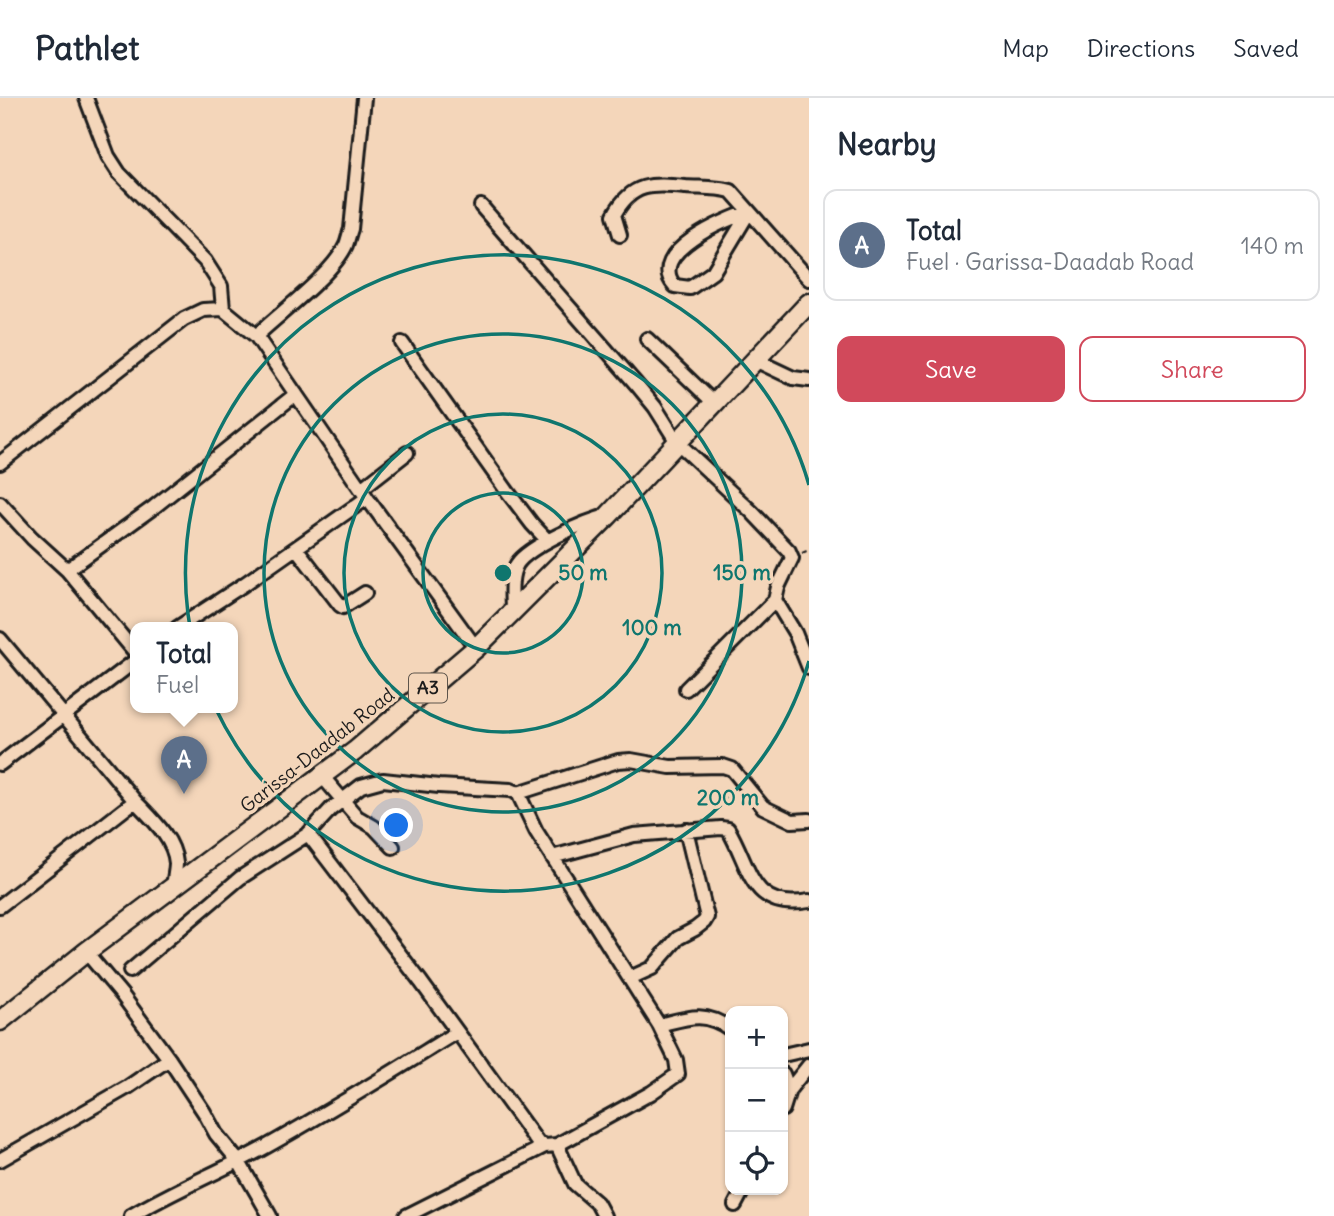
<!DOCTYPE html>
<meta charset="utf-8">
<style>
body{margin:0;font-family:Delius,sans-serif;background:#f6f6f7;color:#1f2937}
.controls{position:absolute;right:21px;bottom:21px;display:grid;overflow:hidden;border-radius:14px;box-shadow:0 2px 5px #0004}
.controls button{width:63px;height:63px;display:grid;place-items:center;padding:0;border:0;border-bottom:2px solid #e0e1e3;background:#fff;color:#1f2937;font:35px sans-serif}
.you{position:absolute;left:397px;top:728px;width:24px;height:24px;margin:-18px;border:5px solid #fff;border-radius:50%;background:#1a73e8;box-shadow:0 0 0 10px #1a73e833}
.badge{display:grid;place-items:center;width:46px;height:46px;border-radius:50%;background:#d1495b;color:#fff;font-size:23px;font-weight:700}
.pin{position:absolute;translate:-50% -58px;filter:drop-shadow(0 2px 4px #0008)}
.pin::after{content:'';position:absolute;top:37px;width:24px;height:21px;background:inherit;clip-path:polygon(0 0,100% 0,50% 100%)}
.popup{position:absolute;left:130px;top:524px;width:108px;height:91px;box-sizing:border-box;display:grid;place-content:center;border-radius:14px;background:#fff;filter:drop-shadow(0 2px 5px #0005);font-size:23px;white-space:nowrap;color:#747a83}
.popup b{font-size:26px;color:#1f2937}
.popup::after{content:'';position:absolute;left:50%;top:100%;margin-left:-14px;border:14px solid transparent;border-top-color:#fff}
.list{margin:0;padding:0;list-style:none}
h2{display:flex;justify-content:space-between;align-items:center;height:91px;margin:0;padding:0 28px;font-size:30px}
h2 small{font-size:23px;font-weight:400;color:#747a83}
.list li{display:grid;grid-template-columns:46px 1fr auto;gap:21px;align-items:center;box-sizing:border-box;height:112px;margin:0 14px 14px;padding:0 14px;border:2px solid #e0e1e3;border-radius:14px}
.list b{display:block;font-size:26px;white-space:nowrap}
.list p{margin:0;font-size:23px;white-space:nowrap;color:#747a83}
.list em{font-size:23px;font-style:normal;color:#747a83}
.actions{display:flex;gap:14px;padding:21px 28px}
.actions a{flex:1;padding:16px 0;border:2px solid #d1495b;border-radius:14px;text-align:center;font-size:24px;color:#d1495b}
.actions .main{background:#d1495b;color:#fff}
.icon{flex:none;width:38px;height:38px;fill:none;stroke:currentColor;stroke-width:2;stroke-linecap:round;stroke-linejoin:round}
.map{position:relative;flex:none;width:809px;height:1118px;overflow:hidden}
header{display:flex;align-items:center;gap:42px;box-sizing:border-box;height:98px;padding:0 35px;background:#fff;border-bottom:2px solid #e0e1e3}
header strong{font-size:33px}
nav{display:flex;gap:38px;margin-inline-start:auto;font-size:24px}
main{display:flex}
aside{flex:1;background:#fff}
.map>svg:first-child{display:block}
</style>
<header>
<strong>Pathlet</strong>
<nav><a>Map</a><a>Directions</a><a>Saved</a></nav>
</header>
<main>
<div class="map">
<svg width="809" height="1118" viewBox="0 0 809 1118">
<rect width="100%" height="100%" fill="#f4d6ba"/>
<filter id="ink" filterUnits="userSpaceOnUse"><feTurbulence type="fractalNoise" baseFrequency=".0143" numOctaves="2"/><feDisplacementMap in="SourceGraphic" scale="14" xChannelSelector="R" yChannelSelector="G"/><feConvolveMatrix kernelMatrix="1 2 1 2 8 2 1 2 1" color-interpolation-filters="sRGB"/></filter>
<g filter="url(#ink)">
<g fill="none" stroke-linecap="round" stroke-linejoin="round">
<g stroke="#1c1c1c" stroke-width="18">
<path id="minor" d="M86,0L108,58L119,75L205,163L221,188L223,211
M481,108L637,287L655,309L677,344L752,414L789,453L792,460L778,489L775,502L686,591
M749,114L713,174L690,190L675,188C645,155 726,121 749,114Z
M620,137L614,117C632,84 652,86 686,89C702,90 716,89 731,93L809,181
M256,238C280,215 333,176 346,147C348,142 349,136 351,131L364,0
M647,241L714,305
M402,245L507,393L532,426L548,443
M755,262L793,280L809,282
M0,365L184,221L203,212L223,211L256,238L367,400L476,550
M361,391L407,355
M0,405L32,440L67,472L135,554
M296,450L340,507L343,509L365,495
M67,472L154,409L296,296
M775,502L795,535L809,570
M512,514C512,500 509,479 517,466C529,448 586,423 607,418
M177,530L243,487L367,400
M0,541L135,703L0,808
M0,666L135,563
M322,678L357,719L374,729L393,749
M518,695L618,663L631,662L670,669L723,668L732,671L763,709L792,723L809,722
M135,703C151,720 174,740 176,765C176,772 174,781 173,788
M552,759L634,737L721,730L728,731C751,769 750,814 809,803
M86,854L122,897L169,961L204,1014L216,1036L239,1064L270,1118
M130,873L240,780L308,736L331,711L361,688L383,682L439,688L511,692L518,695L536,733L659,927L676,962L678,976L651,995L557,1047L545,1048L538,1045L421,884L308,736
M630,880L652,870L678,840L695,831L704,824L707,819L686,732
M659,927C687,920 704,912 730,931
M783,957L809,951
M783,976L789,992L783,1011
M789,992L809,967
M557,1047L575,1086L597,1105L604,1118
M0,1062L128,989L169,961
M735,1107L743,1092
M131,1118C173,1093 217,1075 260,1052C327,1015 392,974 457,934
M406,1118L545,1048"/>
</g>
<g stroke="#1c1c1c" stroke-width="23">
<path id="highway" d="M0,923L86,854L355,653L476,550L608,418L809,205"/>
</g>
<path stroke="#1c1c1c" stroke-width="2" stroke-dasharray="5 5" stroke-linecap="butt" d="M802,455L809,452"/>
<use href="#minor" stroke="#f4d6ba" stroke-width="12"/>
<use href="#highway" stroke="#f4d6ba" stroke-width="18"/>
</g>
</g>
<g fill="none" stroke="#0f766e" stroke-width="3.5">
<circle cx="503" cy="475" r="80"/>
<circle cx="503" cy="475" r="159"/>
<circle cx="503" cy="475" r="239"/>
<path d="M809 563A318 318 0 1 1 809 387"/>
</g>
<g text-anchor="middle" stroke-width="7" stroke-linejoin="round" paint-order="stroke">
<rect fill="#f4d6ba" stroke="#5d544b" stroke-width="2" x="409" y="575.5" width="38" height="29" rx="5"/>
<g font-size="18" font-weight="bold" fill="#1c1c1c">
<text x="428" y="596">A3</text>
</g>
<g font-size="19" fill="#1c1c1c" stroke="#f4d6ba">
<text transform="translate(317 652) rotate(-38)" y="7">Garissa-Daadab Road</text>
</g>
</g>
<circle cx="503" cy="475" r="10" fill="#0f766e" stroke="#f4d6ba" stroke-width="3.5"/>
<g font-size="21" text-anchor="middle" font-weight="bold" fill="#0f766e" stroke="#f4d6ba" stroke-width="7" stroke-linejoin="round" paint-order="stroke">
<text x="583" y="482">50 m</text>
<text x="742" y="482">150 m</text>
<text x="652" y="537">100 m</text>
<text x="728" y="707">200 m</text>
</g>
</svg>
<div class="controls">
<button>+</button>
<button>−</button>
<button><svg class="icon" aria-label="locate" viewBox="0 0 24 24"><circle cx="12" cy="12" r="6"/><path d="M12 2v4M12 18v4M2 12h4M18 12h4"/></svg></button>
</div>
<div class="you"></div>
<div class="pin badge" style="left:184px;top:696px;background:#5c6f8a">A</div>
<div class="popup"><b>Total</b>Fuel</div>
</div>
<aside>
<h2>Nearby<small></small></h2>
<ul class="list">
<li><span class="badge" style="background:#5c6f8a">A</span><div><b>Total</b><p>Fuel · Garissa-Daadab Road</p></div><em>140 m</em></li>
</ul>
<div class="actions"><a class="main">Save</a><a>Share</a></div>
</aside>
</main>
